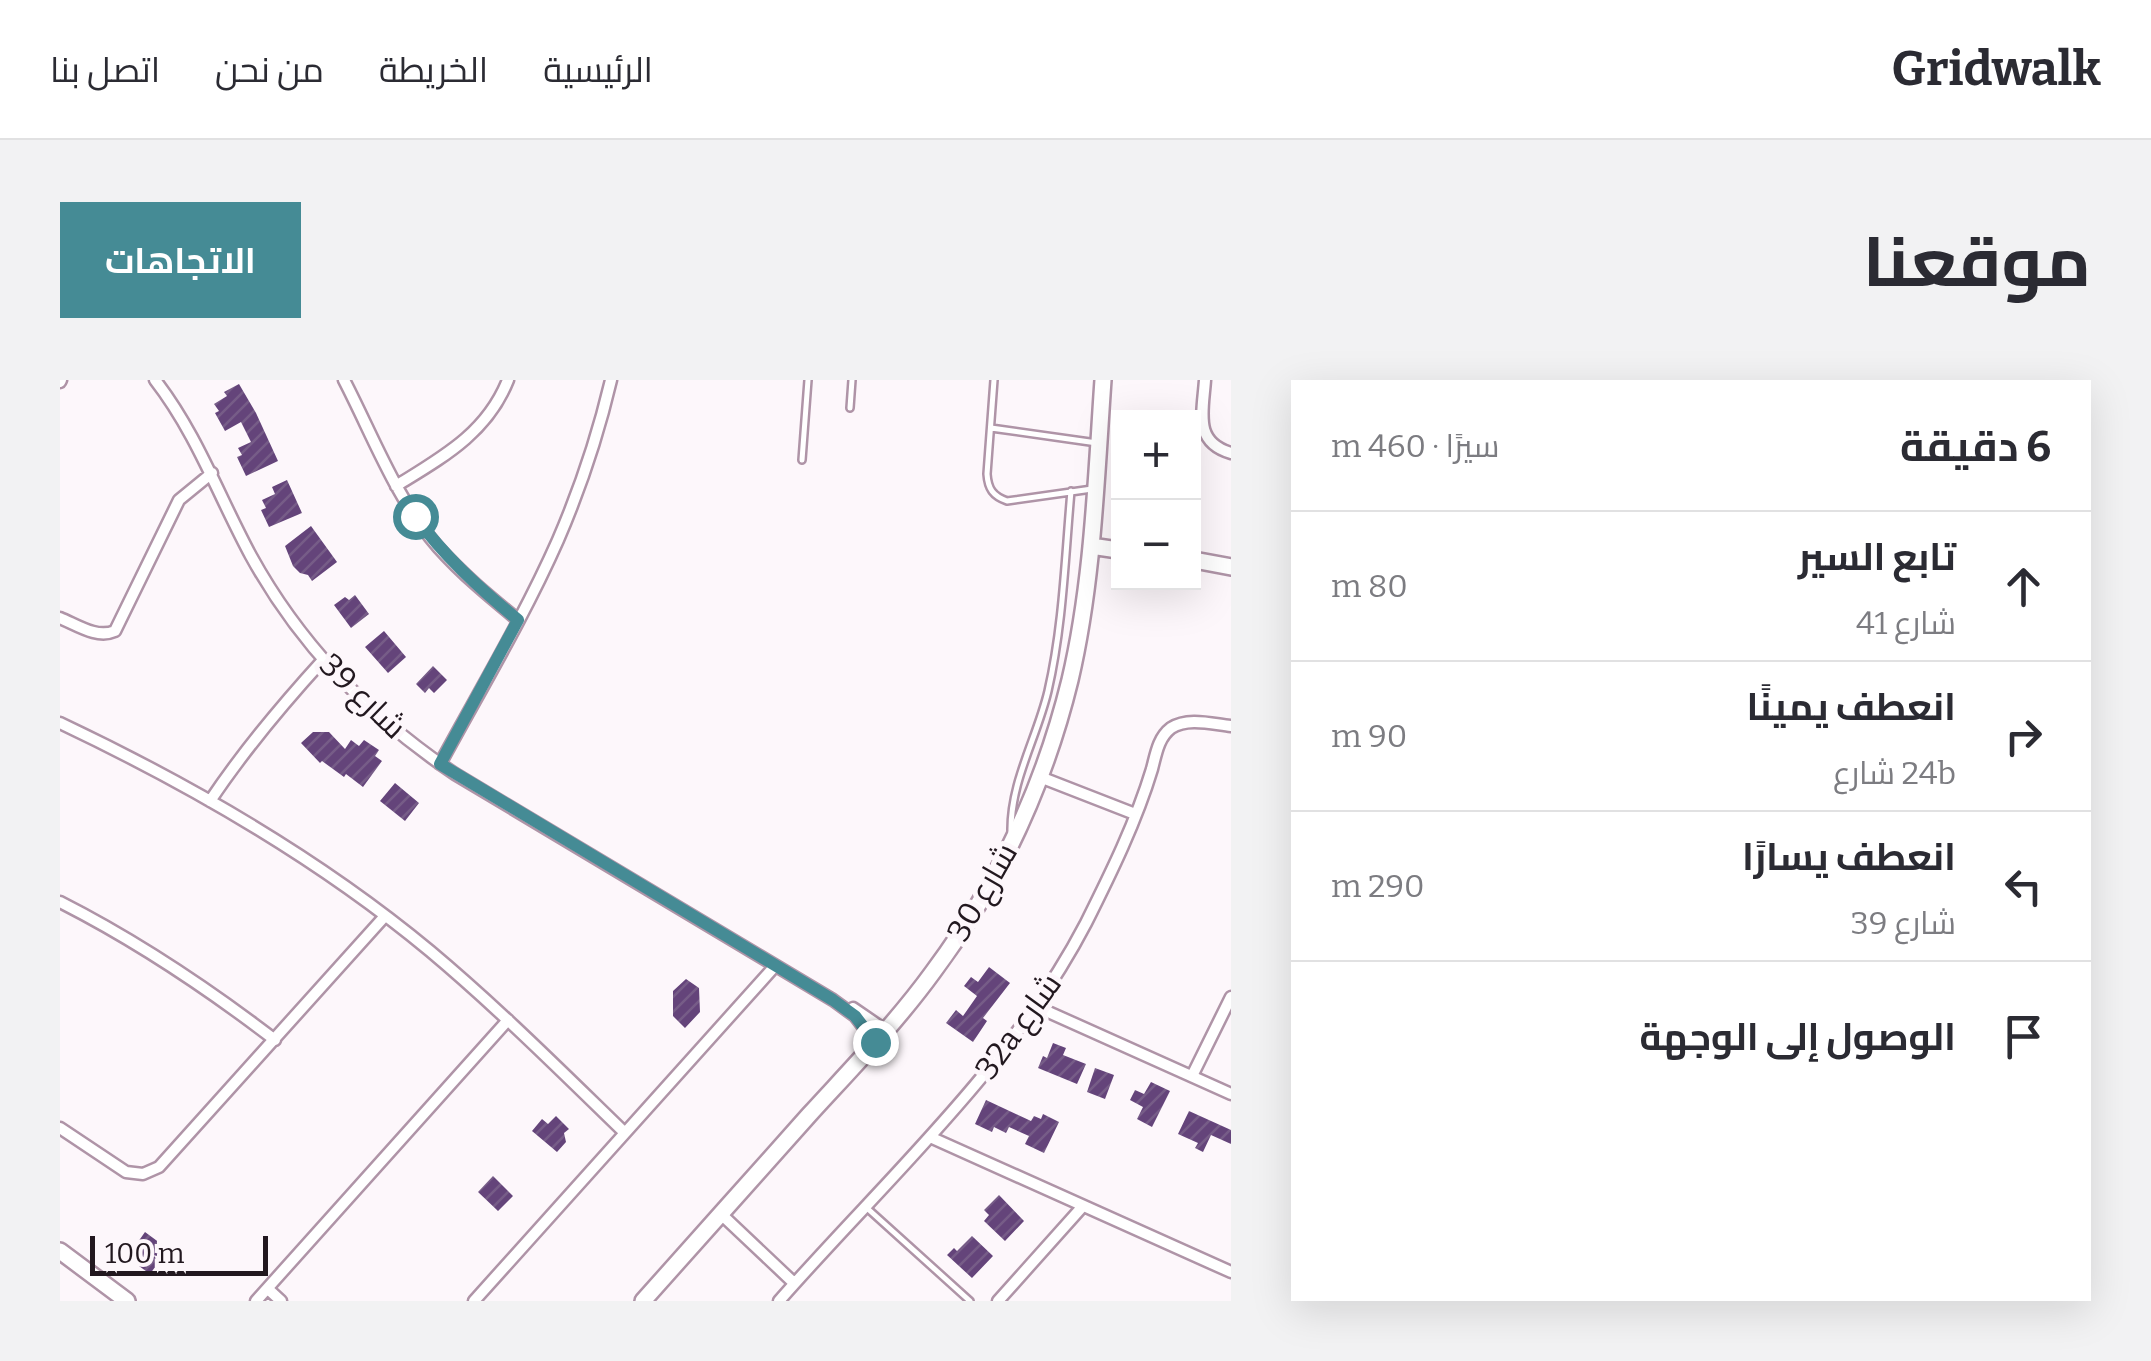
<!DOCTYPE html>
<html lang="ar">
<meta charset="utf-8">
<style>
body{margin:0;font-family:Bitter,Cairo,serif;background:#f2f2f3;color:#2b2b33;direction:rtl}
.controls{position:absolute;right:30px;top:30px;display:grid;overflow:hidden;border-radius:0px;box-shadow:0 10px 40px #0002}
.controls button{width:90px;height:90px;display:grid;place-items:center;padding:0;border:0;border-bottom:2px solid #e1e1e2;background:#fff;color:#2b2b33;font:50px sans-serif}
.scale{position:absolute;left:30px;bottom:25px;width:178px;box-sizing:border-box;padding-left:10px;border:5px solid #22181f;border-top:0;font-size:28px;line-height:35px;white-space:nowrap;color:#22181f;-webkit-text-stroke:8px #fdf7fb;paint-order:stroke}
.stop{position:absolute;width:30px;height:30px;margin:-22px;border:8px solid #458b95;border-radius:50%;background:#fff}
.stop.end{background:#458b95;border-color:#fff;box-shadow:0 2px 10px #0008}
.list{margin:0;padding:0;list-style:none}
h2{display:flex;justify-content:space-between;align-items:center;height:130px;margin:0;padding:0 40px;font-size:42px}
h2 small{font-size:32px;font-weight:400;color:#7c7c81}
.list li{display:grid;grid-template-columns:65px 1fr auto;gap:30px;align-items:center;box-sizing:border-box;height:150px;padding:0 40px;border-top:2px solid #e1e1e2}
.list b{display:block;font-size:38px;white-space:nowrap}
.list p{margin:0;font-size:32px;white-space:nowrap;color:#7c7c81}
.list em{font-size:32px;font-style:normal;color:#7c7c81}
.icon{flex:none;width:55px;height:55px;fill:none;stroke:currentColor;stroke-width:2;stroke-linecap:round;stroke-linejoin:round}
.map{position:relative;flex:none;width:1171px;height:921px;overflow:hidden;direction:ltr;border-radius:0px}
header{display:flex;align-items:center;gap:60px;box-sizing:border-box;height:140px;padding:0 50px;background:#fff;border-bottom:2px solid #e1e1e2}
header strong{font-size:48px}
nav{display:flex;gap:55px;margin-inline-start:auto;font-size:35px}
.intro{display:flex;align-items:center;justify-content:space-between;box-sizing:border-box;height:240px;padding:0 60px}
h1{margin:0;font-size:70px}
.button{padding:25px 45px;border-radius:0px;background:#458b95;color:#fff;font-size:35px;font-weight:700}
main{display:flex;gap:60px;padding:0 60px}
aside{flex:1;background:#fff;border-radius:0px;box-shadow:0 10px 40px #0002}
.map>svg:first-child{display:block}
</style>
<header>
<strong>Gridwalk</strong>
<nav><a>الرئيسية</a><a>الخريطة</a><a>من نحن</a><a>اتصل بنا</a></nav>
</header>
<div class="intro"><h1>موقعنا</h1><a class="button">الاتجاهات</a></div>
<main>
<aside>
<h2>6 دقيقة<small>سيرًا · 460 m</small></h2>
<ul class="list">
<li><svg class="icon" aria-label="ahead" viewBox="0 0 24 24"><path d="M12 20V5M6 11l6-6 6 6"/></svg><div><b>تابع السير</b><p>شارع 41</p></div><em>80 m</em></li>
<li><svg class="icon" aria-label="right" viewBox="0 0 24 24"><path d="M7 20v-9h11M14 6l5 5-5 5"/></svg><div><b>انعطف يمينًا</b><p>24b شارع</p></div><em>90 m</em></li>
<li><svg class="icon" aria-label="left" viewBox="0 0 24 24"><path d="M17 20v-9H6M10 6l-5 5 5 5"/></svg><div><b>انعطف يسارًا</b><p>شارع 39</p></div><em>290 m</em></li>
<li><svg class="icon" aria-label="arrive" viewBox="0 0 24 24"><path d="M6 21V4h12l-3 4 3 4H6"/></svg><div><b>الوصول إلى الوجهة</b></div></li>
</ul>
</aside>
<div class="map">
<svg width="1171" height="921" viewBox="0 0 1171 921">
<defs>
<pattern id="building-hatch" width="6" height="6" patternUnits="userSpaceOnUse" patternTransform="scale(2.5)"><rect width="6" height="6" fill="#64447a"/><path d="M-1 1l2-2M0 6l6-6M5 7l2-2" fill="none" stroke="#765c87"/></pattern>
</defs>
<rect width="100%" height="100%" fill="#fdf7fb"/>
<path fill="url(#building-hatch)" d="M179,4L196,33L218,81L186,96L177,77L182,75L178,68L191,62L181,42L165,51L155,33L159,31L154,24L167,16L164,12Z
M227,100L242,133L209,147L201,130L206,128L202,120L215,114L212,107Z
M251,146L277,182L252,201L248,195L240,193L233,186L225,166Z
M295,215L309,234L291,248L274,225L285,217L289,220Z
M324,251L346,277L328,293L305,267Z
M373,286L387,300L374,313L369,308L365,313L356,304Z
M253,352H269L285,369L291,360L299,366L304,360L319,370L315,376L322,381L303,407L286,394L284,397L262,381L260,383L241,363Z
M335,403L359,423L345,441L320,421Z
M929,587L950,603L923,638L927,641L913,662L886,643L896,630L903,636L917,616L904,606L911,597L918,602Z
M626,599L639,608L640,632L625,648L613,636V611Z
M993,663L1006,668L1003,675L1026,684L1017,704L978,688L983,676L987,678Z
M1035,688L1054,695L1045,719L1027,712Z
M1091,702L1110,711L1092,747L1077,739L1083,727L1070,720L1075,710L1084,714Z
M926,720L971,741L974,736L981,739L983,734L999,742L984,773L965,764L969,756L949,747L946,753L934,747L932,752L915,744Z
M1129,731L1171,750V764L1151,755L1143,772L1135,768L1138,763L1118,754Z
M496,736L509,749L504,753L506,762L497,772L472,751L482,739L488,744Z
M433,796L453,816L438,831L418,812Z
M939,815L964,841L945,861L924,841L929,835L924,830Z
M85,852L108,869L90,894L79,886L78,872L73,869Z
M912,856L933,876L912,898L887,875L894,868L897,871Z"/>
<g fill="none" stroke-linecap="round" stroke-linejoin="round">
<g stroke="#af94a7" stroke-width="10">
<path id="lane" d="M934,0L927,94C928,109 933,116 947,121L1032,109
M790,28L792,0
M931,48L1037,63
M742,80L748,0
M951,452C950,402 977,358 988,311C1003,246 1005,178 1011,111
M808,829L910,921"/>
</g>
<g stroke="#af94a7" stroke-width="15">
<path id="street" d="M95,0C137,54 159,117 191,176C240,265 310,337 395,394L773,620L795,636L815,662
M284,0C313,56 336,119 378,167C402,194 430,217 458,240
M1145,0C1143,31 1133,62 1171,73
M0,2L1,0
M336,106C383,77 427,53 448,0
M0,238C17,245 37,259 55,251L119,120L152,93
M0,343C131,405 258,478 370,571C438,628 501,691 565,753
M380,384C420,310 464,237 498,160C520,109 538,55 551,0
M980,397L1075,434
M150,421C184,370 222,325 263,280
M0,522C77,561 147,608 215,660
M975,626L1171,714
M793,628L825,650
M1132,696L1171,617
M0,748L66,792L83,794L99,787L325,536
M870,757L1171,892
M661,834L734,903
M208,909L221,921
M196,921L448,640
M414,921L715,586
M719,921C826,799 950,689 1026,543C1051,493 1076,442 1092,389C1096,374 1098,358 1111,348C1128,337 1152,344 1171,346
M938,921L1023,826"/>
</g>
<g stroke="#af94a7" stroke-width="20">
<path id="secondary" d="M1031,166L1058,170
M1134,180L1171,187
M0,871L67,921
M583,921C638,859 694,797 749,735C791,689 836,643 873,592C938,505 984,406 1010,300C1033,202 1036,100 1043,0"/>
</g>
<use href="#lane" stroke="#fff" stroke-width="5"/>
<use href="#street" stroke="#fff" stroke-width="10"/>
<use href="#secondary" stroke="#fff" stroke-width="15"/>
</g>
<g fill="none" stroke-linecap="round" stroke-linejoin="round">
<path stroke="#458b95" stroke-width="12" d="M355,136C384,176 419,208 458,240L380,384L773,620L795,636L815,662"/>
</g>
<g text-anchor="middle" stroke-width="10" stroke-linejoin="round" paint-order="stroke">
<g font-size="32" fill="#22181f" stroke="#fdf7fb">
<text transform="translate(303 316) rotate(44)" y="11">شارع 39</text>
<text transform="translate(922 512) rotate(-60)" y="11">شارع 30</text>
<text transform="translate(958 646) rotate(-54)" y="11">32a شارع</text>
</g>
</g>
</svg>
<div class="controls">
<button>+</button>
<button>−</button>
</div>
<div class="scale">100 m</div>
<div class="stop" style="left:355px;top:136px"></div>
<div class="stop end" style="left:815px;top:662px"></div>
</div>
</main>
